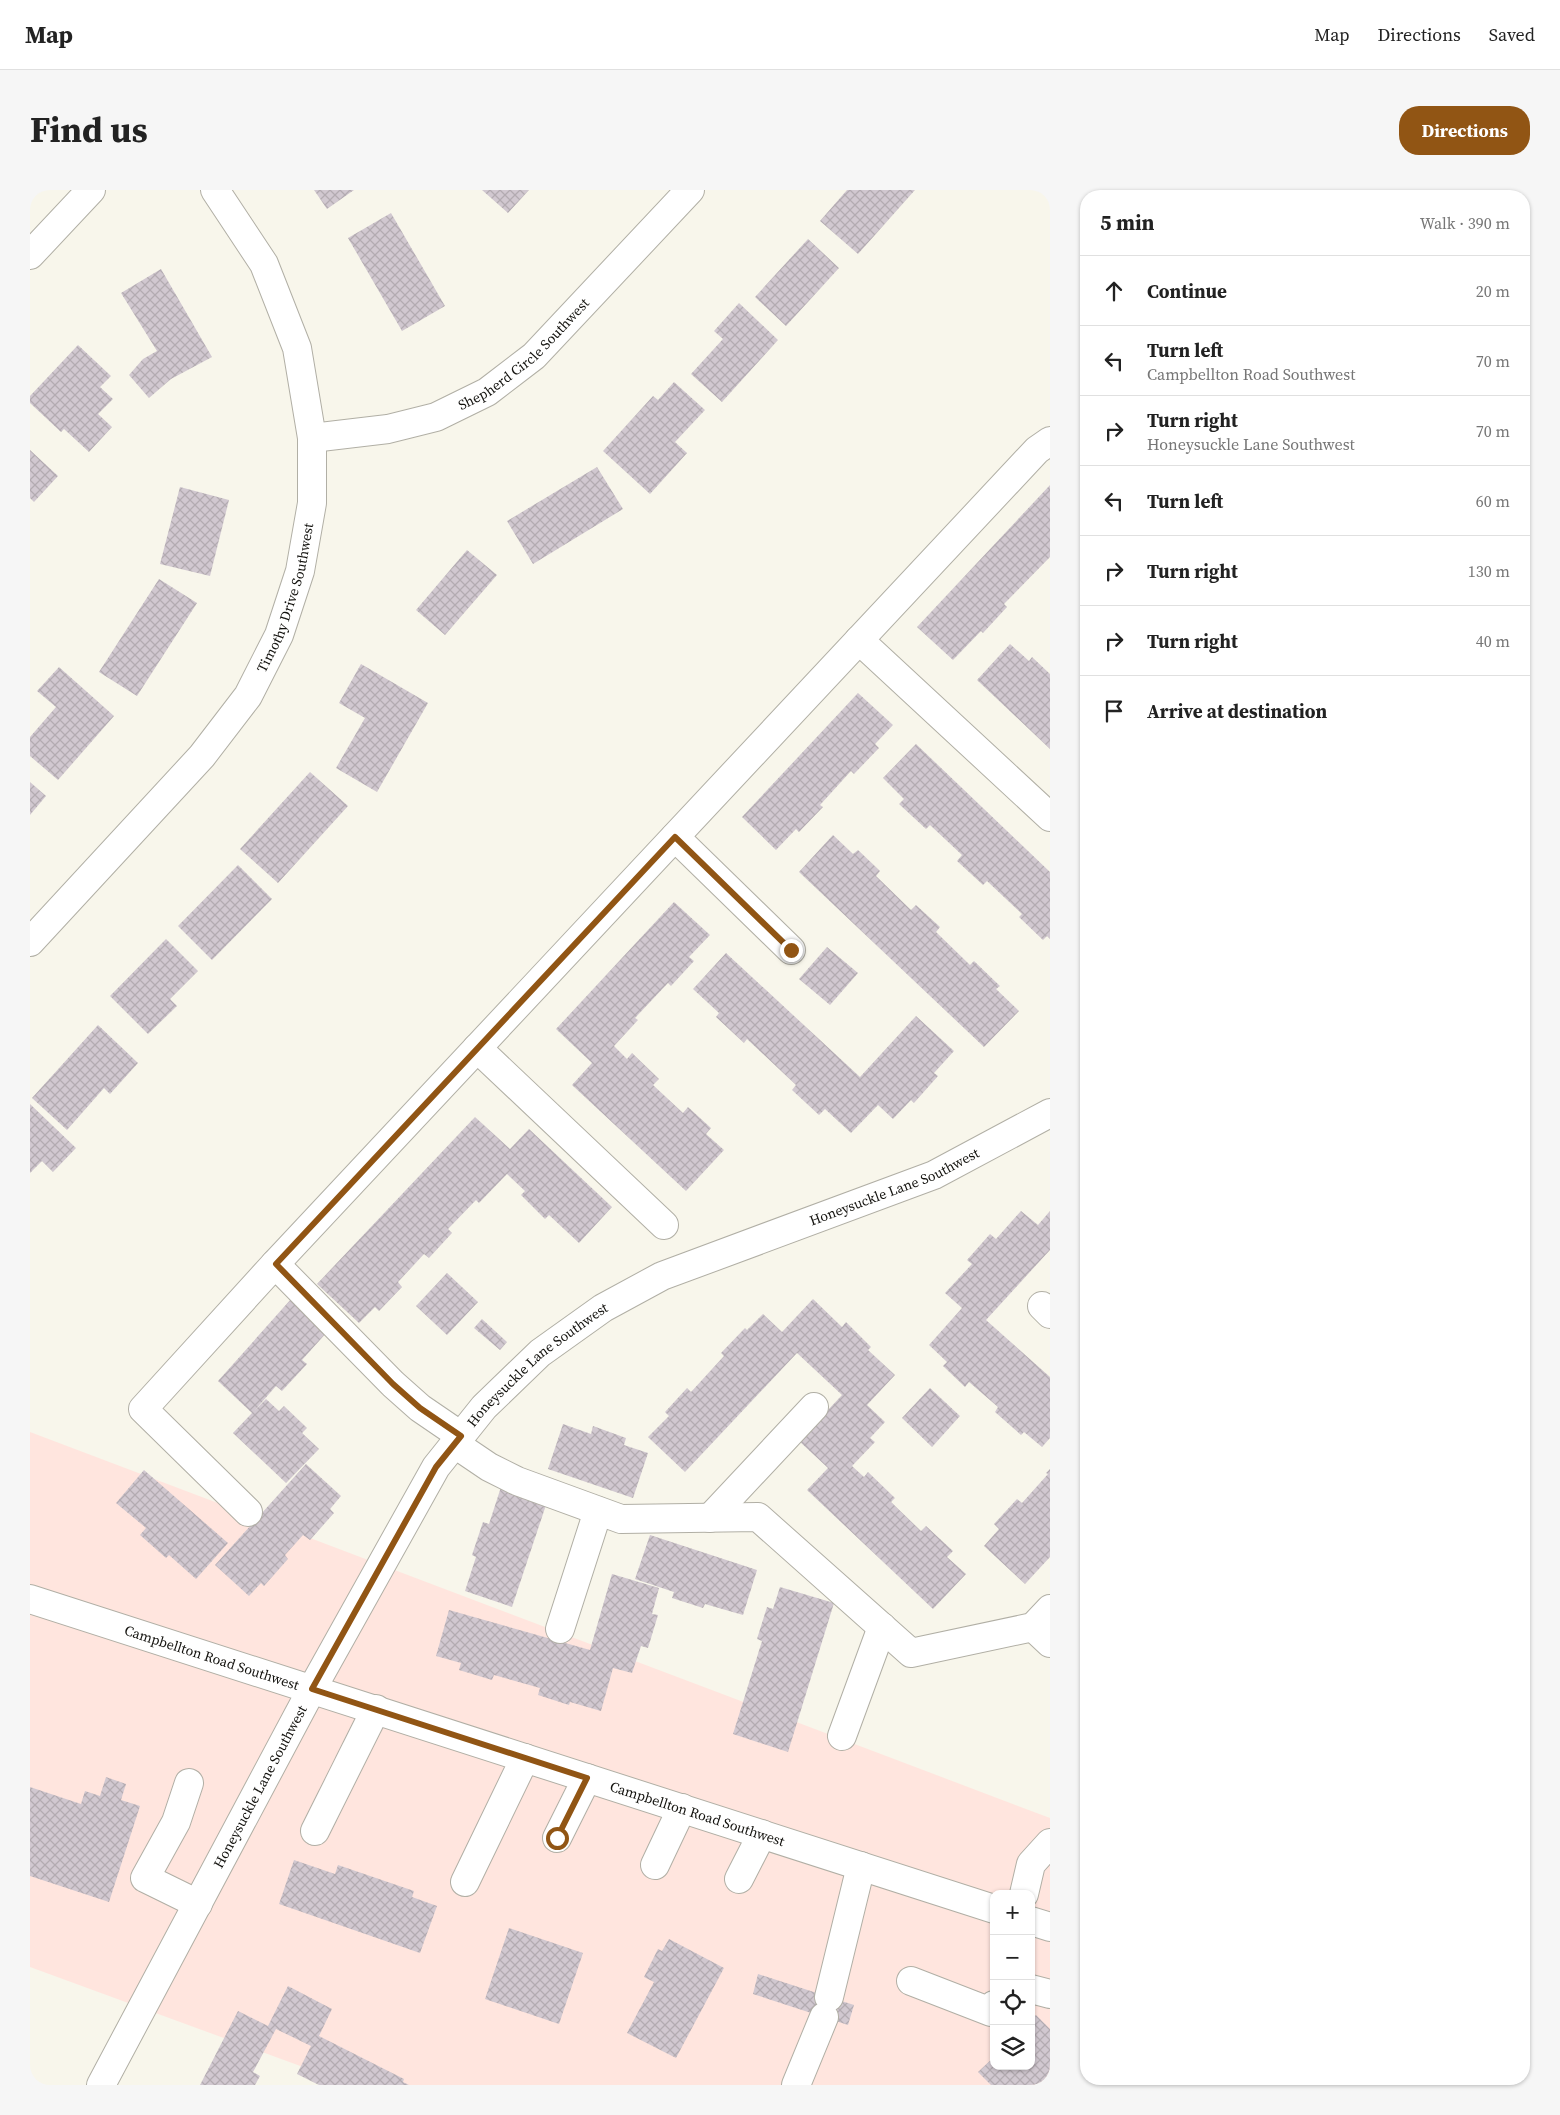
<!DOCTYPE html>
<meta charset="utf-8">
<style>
body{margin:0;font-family:"Source Serif 4",serif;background:#f6f6f6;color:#222}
.controls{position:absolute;right:15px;bottom:15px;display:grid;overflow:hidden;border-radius:10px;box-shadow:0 1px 4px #0004}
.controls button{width:45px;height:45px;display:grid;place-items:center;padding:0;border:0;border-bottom:1px solid #e0e0e0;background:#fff;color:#222;font:25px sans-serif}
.stop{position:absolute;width:15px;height:15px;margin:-11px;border:4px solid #915514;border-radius:50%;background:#fff}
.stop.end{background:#915514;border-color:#fff;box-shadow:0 1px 5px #0008}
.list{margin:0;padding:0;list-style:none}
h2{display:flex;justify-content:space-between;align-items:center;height:65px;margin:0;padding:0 20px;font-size:21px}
h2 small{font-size:16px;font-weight:400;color:#767676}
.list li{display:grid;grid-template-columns:32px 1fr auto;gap:15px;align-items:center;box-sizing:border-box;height:70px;padding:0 20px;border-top:1px solid #e0e0e0}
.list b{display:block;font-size:19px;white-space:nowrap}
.list p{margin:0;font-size:16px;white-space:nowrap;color:#767676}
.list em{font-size:16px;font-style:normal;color:#767676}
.icon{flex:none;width:28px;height:28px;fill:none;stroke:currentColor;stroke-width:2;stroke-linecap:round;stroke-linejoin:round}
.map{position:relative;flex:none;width:1020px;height:1895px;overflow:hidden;border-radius:20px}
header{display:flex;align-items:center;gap:30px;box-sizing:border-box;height:70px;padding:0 25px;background:#fff;border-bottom:1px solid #e0e0e0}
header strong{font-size:24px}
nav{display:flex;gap:28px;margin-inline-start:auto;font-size:18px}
.intro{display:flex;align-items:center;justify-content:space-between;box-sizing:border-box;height:120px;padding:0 30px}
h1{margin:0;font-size:35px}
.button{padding:12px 22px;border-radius:20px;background:#915514;color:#fff;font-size:18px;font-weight:700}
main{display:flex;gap:30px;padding:0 30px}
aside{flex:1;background:#fff;border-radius:20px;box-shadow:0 1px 4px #0004}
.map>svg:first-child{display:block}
</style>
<header>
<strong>Map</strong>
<nav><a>Map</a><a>Directions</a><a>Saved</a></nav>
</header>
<div class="intro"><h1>Find us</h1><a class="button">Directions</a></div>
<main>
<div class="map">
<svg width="1020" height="1895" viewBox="0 0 1020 1895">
<defs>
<pattern id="building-cross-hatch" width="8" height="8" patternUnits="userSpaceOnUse" patternTransform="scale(1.25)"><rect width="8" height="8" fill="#d1c8d0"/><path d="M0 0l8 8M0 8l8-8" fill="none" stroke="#b3abb1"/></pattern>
</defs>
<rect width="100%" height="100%" fill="#f8f6eb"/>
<path fill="#ffe5de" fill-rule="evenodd" d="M0,1242L1020,1628V1895H322L0,1777ZM964,1704H1001V1876H964Z"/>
<path fill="url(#building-cross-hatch)" d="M284,0H324L297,19Z
M452,0H499L478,23Z
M817,0H885L828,64L790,31Z
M361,23L415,116L372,141L318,48Z
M778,49L809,78L756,136L725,107Z
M131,79L182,167L141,189L119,208L99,185L113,169L127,161L91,103Z
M709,113L748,150L692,212L661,184L693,149L684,141Z
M48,155L81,186L70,197L83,209L68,224L82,237L59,262L34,239L31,242L0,213V206Z
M644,192L675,220L645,252L657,263L620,304L573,261L623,206L628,210Z
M0,260L28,286L4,312L0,308Z
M567,277L593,319L503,374L477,331Z
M1020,295V367L974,414L977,417L953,443L951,441L923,470L887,437Z
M150,297L199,310L180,386L130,374Z
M437,360L467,385L415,445L386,420Z
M129,389L167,413L107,506L69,482Z
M980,454L999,471L1002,467L1020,484V559L947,490Z
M331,474L398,513L347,602L306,578L335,528L309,513Z
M29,477L84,526L28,590L0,566V547L26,517L7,501Z
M828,503L863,535L845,554L849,558L824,584L821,581L790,615L793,617L769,642L766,639L746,660L712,627Z
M886,554L1020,682V749L1017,746L1013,750L989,727L992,724L957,691L953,695L927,671L932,665L900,635L896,639L869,614L874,609L853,588Z
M280,582L318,616L248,693L210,659Z
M0,592L16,606L0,625Z
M803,645L823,664L828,660L850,681L846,686L881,720L886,715L910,737L906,742L940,775L944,771L970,796L966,799L989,821L954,857L769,682Z
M208,675L242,709L182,770L148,736Z
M644,712L680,745L659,767L664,771L641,796L638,793L605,828L608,830L584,856L597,869L602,863L629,889L623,895L653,923L658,917L681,938L676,944L694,960L656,1001L542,895L562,873L526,839Z
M136,749L168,781L140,809L147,816L118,844L80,806Z
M797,757L828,783L800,815L769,789Z
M696,763L830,887L886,826L924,861L904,883L908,886L884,913L881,910L863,929L848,915L821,943L795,919L789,925L762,900L766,895L717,849L714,853L686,827L689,823L663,799Z
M68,835L108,873L80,904L74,898L37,940L2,908Z
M0,914L46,958L23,982L12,971L0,983Z
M445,927L480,959L499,939L582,1017L549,1053L519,1025L515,1029L491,1005L495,1001L477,984L449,1013L446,1010L418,1039L422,1043L399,1068L394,1064L368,1092L372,1097L349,1121L345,1117L329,1133L287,1094Z
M991,1021L1008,1035L1020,1021V1060L956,1130L1020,1187V1248L1012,1257L994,1242L991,1245L965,1222L968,1217L939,1192L935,1197L913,1176L917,1172L899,1155L932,1118L915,1103L942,1074L937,1070L960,1044L966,1049Z
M417,1083L448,1112L417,1145L386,1116Z
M262,1108L298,1141L272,1170L277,1174L252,1201L246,1196L225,1220L236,1209L249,1221L254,1216L277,1238L272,1243L289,1259L256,1293L203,1243L222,1223L188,1191Z
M783,1109L812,1137L816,1132L841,1157L838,1160L865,1185L837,1215L855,1232L840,1248L845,1252L822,1276L834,1287L838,1282L865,1308L861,1312L891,1341L896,1336L923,1361L917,1367L936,1384L903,1419L777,1300L798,1278L769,1251L812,1205L767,1163L655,1282L618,1247L639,1226L635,1222L657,1198L661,1202L694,1166L691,1163L715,1138L717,1140L733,1124L752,1142Z
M452,1129L477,1152L470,1160L444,1138Z
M900,1198L930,1226L902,1257L872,1228Z
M533,1234L561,1244L563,1236L596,1248L594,1255L618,1263L603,1308L518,1279Z
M276,1274L311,1306L300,1319L304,1323L280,1350L273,1345L255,1365L258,1369L234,1396L231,1393L219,1406L185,1375Z
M1020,1279V1367L995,1394L954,1356L969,1339L964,1334L987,1309L992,1313L1018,1284L1016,1283Z
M114,1280L198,1353L166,1389L139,1365L136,1368L110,1345L116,1338L86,1313Z
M471,1297L517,1312L482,1417L435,1401L446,1367L442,1365L453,1332L459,1334Z
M620,1345L727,1380L713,1425L675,1414L673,1418L642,1408L644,1402L605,1389Z
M582,1384L629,1398L622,1424L628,1425L618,1458L611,1456L602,1483L583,1478L571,1521L540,1512L539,1515L508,1505L510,1498L464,1485L462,1490L429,1480L431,1473L406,1466L419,1420L560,1460Z
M750,1397L804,1413L758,1562L703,1544L732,1451L727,1449L737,1417L743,1419Z
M76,1587L96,1594L91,1610L110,1616L79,1712L0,1686V1597L51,1614L55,1601L70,1606Z
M264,1670L305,1684L308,1675L384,1701L382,1707L407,1716L390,1763L249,1714Z
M479,1738L553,1763L529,1834L455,1809Z
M639,1749L694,1778L646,1868L597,1843L624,1792L614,1787L628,1759L632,1761Z
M728,1784L824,1815L818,1835L723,1804Z
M258,1796L302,1819L289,1846L374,1889L373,1892L379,1895H289L267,1884L281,1856L246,1839L223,1882L230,1886L225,1895H170L208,1821L238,1836Z
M1006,1825L1020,1839V1895H961L948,1882L964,1867V1876H1001V1830Z"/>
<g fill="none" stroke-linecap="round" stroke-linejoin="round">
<g stroke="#b1afa5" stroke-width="30">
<g id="minor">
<path d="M0,65L61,0"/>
<path id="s1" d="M282,248L358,239L406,227L457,202L504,166L660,0"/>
<path d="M829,450L1020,627"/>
<path d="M645,647L761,760"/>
<path id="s2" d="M0,752L172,566L218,506L249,445L270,381L282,313V248L267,158L234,74L185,0"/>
<path d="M447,858L634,1035"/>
<path d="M245,1074L1007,260L1020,251"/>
<path d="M1012,1116L1020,1124"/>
<path d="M425,1254L459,1277L487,1291L591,1329L728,1327L881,1463L1003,1437L1020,1419"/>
<path d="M218,1322L113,1219L245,1074L363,1194L390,1218L431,1246"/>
<path d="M680,1328L784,1217"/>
<path d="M1003,1437L1020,1453"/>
<path d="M530,1439L568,1321"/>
<path d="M812,1546L852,1437"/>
<path d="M159,1593L146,1632L115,1688L168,1714"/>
<path d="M285,1641L346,1519"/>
<path d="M527,1648L557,1588"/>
<path d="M625,1675L652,1618"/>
<path d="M709,1689L732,1644"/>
<path d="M435,1692L495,1568"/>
<path d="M994,1704L1001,1674L1020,1653"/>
<path d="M881,1791L961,1822L964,1815"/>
<path d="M1001,1799L1020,1804"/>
<path d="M799,1807L831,1676"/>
<path id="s3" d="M71,1895L282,1499L406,1277L454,1217L510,1163L573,1118L632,1086L904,985L1020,923"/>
<path d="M766,1895L794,1827"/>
</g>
</g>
<g stroke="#b1afa5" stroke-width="30">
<g id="major">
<path id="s4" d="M0,1409L964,1719"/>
<path d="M1001,1731L1020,1737"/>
</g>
</g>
<use href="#minor" stroke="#fff" stroke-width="28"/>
<use href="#major" stroke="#fff" stroke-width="28"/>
</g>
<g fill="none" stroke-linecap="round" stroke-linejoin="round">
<path stroke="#915514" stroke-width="6" d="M527,1648L557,1588L282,1499L406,1277L431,1246L390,1218L363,1194L246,1074L645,647L761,760"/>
</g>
<g text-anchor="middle" stroke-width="4" stroke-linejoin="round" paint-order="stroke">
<g font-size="14" fill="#13120e" stroke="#f8f6eb">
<text dy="5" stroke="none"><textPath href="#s1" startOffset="235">Shepherd Circle Southwest</textPath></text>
<text dy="5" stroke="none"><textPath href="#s2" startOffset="435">Timothy Drive Southwest</textPath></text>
<text dy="5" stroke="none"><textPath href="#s3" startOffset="1251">Honeysuckle Lane Southwest</textPath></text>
<text dy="5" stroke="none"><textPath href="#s3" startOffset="848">Honeysuckle Lane Southwest</textPath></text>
<text dy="5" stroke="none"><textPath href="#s4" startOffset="191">Campbellton Road Southwest</textPath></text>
<text dy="5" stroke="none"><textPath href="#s3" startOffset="338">Honeysuckle Lane Southwest</textPath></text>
<text dy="5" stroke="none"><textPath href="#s4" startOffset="701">Campbellton Road Southwest</textPath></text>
</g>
</g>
</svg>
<div class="controls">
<button>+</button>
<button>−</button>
<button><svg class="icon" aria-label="locate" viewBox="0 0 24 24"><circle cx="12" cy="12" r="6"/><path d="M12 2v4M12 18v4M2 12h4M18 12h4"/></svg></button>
<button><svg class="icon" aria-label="layers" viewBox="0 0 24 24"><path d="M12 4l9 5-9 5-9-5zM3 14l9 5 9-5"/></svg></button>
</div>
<div class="stop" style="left:527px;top:1648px"></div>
<div class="stop end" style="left:761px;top:760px"></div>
</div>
<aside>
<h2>5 min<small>Walk · 390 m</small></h2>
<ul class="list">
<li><svg class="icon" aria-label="ahead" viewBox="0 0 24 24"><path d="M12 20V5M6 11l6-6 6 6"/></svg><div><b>Continue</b></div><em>20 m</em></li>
<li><svg class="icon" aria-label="left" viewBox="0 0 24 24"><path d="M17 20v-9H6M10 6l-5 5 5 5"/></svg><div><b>Turn left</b><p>Campbellton Road Southwest</p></div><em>70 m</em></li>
<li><svg class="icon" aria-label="right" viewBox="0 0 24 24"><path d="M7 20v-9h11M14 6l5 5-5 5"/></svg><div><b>Turn right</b><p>Honeysuckle Lane Southwest</p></div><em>70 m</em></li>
<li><svg class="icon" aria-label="left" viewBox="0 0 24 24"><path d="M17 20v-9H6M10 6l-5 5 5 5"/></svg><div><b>Turn left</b></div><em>60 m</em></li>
<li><svg class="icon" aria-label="right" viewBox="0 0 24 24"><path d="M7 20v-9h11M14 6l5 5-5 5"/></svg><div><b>Turn right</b></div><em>130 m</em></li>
<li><svg class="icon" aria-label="right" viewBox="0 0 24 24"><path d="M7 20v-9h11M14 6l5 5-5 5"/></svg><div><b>Turn right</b></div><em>40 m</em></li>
<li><svg class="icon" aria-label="arrive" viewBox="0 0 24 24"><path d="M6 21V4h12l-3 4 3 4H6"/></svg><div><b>Arrive at destination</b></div></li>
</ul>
</aside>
</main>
